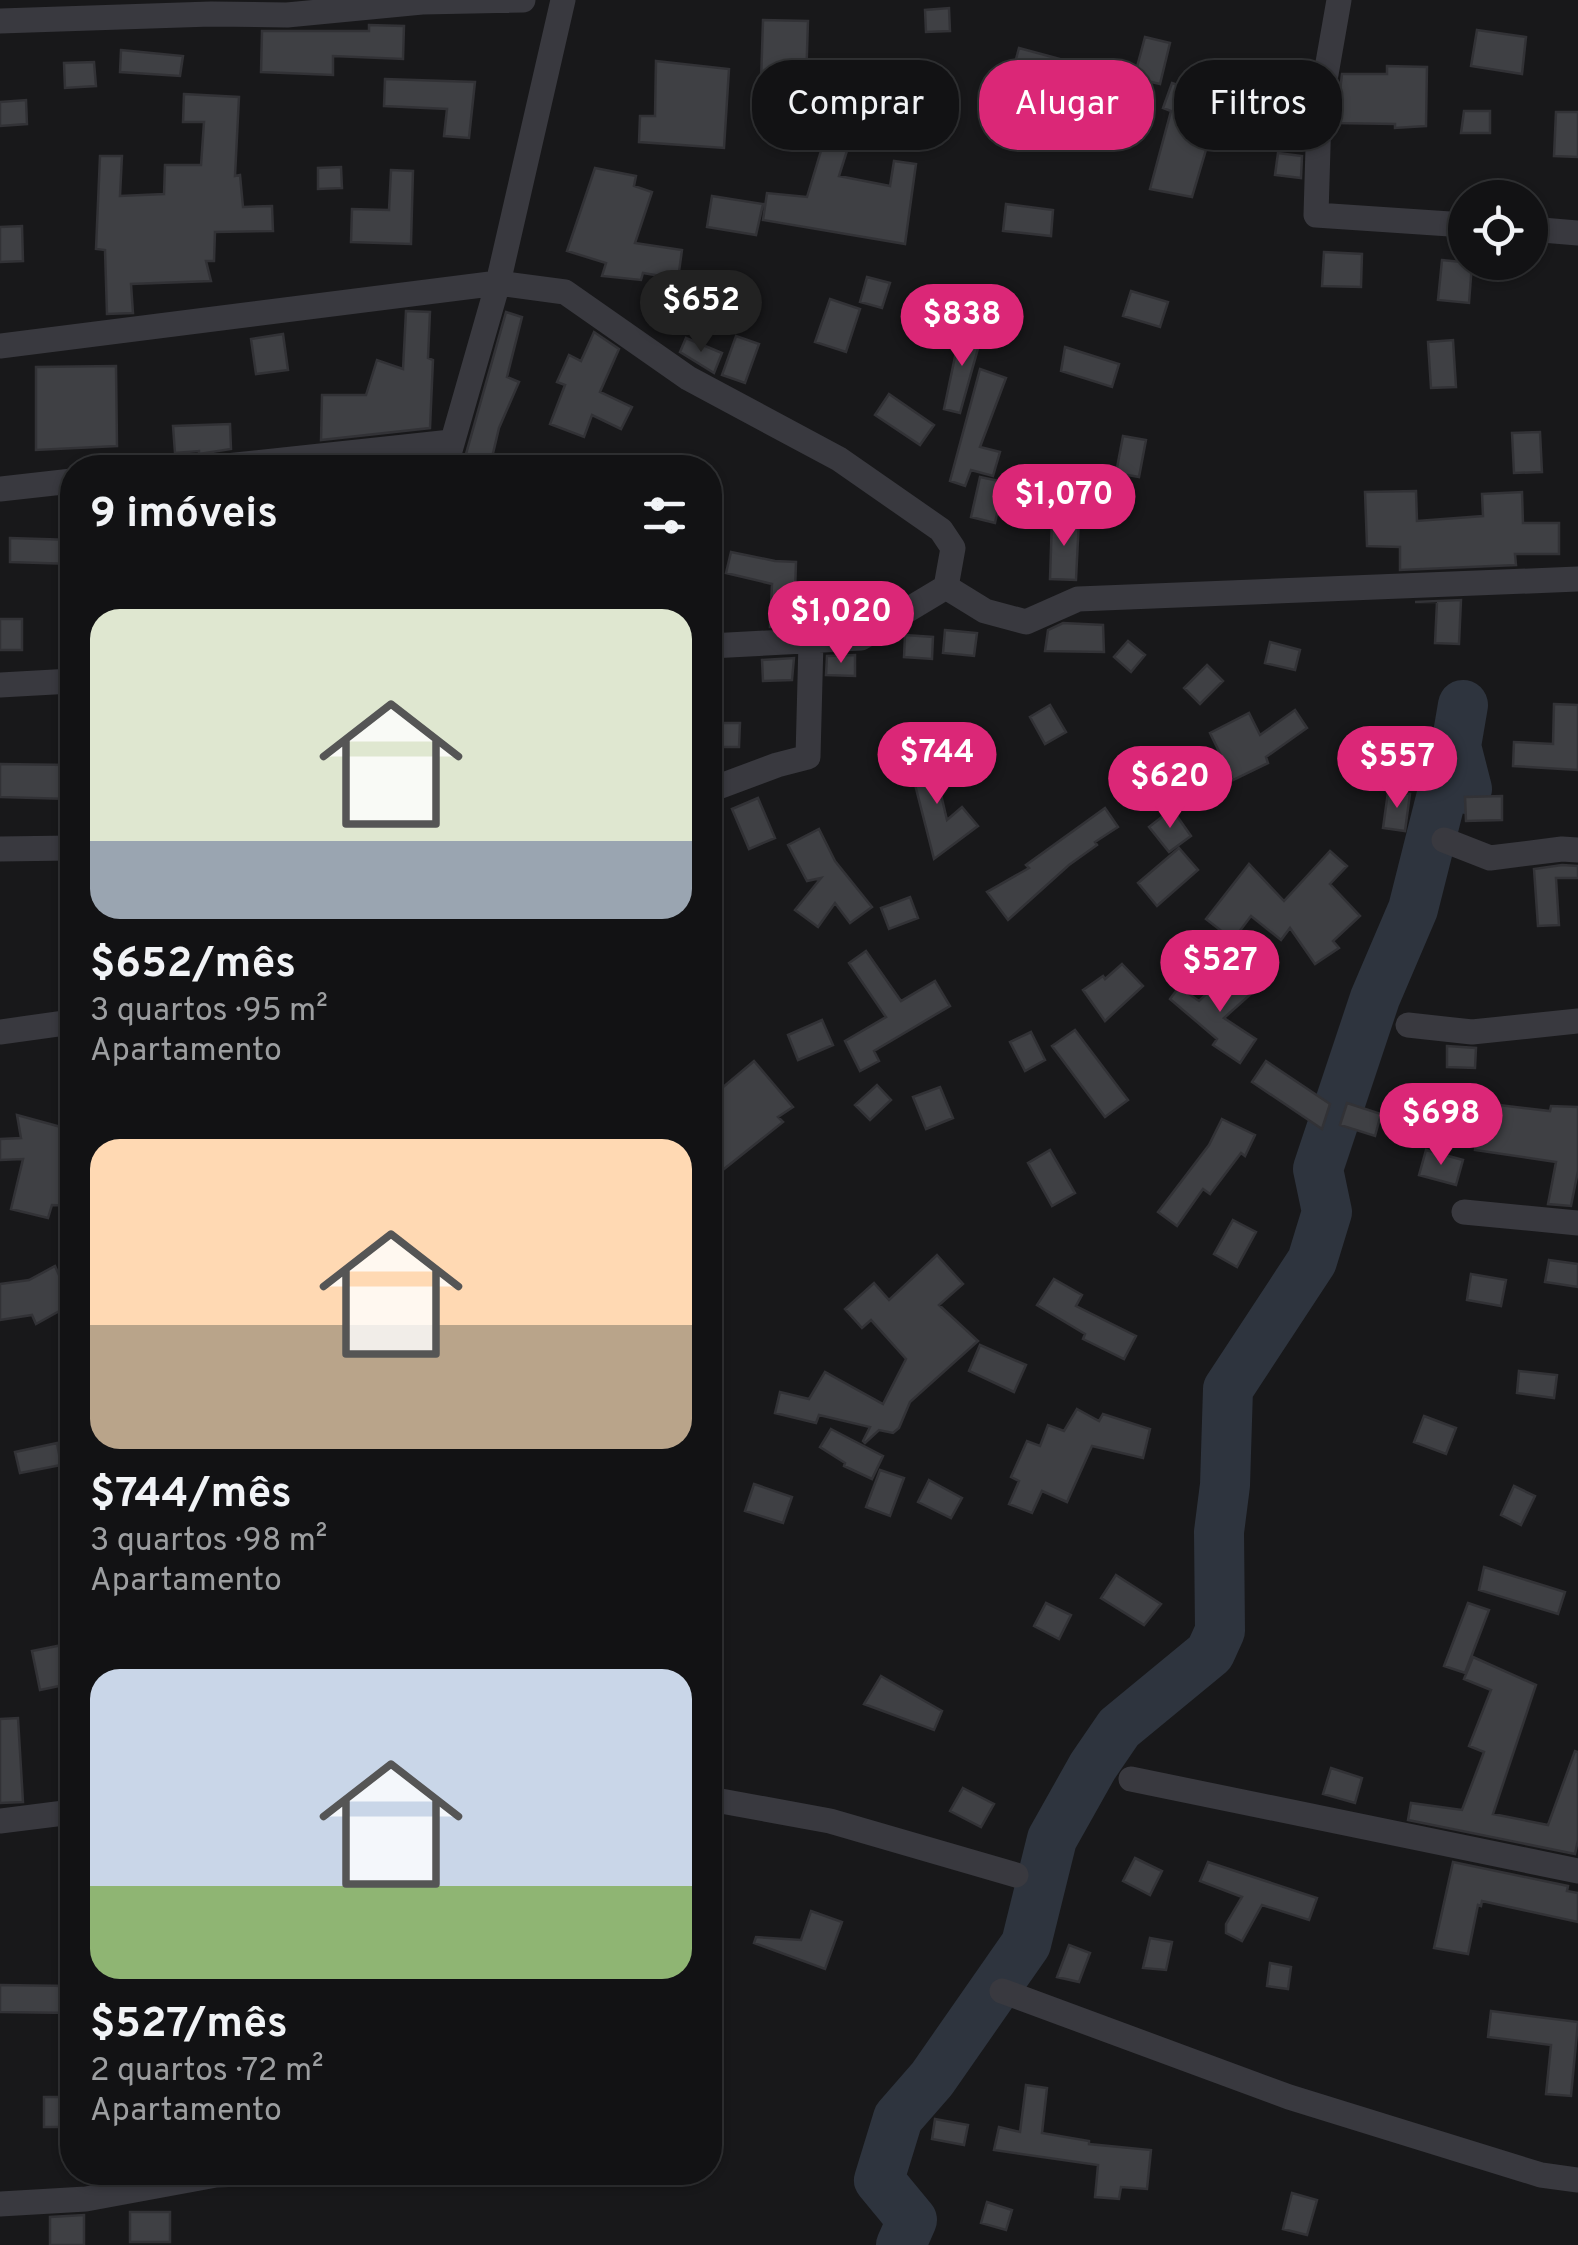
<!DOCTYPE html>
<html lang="pt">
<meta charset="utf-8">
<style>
:root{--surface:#121214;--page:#1b1b1d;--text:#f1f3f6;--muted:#9c9ea0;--line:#313234;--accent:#db2777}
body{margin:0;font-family:Overpass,sans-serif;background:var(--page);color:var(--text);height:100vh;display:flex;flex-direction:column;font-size:38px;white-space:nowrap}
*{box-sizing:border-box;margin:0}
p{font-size:32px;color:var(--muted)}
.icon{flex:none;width:55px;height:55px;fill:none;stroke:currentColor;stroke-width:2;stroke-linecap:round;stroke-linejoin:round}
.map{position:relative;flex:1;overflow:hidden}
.side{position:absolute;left:60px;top:455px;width:662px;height:1730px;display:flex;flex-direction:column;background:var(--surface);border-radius:40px;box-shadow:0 2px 8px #0004,0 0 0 2px var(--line)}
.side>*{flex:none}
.top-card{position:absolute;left:752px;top:60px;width:675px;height:90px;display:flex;gap:20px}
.controls{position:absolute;left:1448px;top:180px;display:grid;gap:20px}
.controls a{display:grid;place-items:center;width:100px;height:100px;border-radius:50%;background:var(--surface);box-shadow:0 2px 8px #0004,0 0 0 2px var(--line);font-size:50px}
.price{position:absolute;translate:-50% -85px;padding:0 22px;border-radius:35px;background:var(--accent);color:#fff;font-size:32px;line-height:65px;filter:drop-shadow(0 2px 5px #0008)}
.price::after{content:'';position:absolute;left:50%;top:60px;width:30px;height:22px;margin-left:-15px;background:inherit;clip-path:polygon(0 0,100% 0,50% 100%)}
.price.on{background:#222;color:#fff}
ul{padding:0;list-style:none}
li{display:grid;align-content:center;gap:20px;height:530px;padding:0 30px}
li span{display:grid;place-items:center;height:310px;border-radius:30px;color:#555}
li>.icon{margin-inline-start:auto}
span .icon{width:180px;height:180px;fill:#fffc;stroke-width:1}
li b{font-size:42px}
h2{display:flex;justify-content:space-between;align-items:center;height:120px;padding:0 30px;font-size:42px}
.tag{padding:0 35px;border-radius:40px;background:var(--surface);box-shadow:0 2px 8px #0004,0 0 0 2px var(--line);font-size:35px;line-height:90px}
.tag.on{background:var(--accent);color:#fff}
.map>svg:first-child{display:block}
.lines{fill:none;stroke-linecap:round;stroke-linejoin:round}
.river{stroke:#2e343e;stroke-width:50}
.building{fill:#3f4044;stroke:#323236;stroke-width:2.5}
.minor{stroke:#39393f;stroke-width:25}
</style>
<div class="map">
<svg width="1578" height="2245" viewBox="0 0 1578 2245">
<rect width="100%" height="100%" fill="#18181a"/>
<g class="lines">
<path class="river" d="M901,2245L912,2220L879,2180L898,2118L932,2079L1026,1944L1052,1839L1093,1766L1119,1728L1210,1653L1220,1631L1219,1532L1225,1485L1228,1389L1312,1261L1327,1212L1318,1169L1375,998L1413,909L1444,786L1467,789L1456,746L1463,705"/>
</g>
<path class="building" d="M949,8L950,31L926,32L925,10Z
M763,20L808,21L806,83L761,82Z
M369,25L404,26L403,59L333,56V75L261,72L262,31H369Z
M1477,30L1526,37L1522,74L1471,66Z
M1145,37L1170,43L1160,84L1134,78Z
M1019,48L1078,64L1072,86L1013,70Z
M121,50L183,56L180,76L120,72Z
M656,61L729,69L724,148L639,142L640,116H655Z
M94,62L96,86L65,88L64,63Z
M1387,66L1427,67L1426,126L1395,128V124L1336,123L1342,74H1387Z
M1311,68L1306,94L1266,95L1265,70Z
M385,79L475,82L469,138L444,136L447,109L384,106Z
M1172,83L1200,93L1187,137L1208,143L1192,197L1150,189L1171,111L1163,108Z
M184,94L239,97L235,176L240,175L243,207L272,206L273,231L215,232L214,261H206L211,281L131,284L133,313L107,314L105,250L96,249L100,156H122L120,196L164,194L165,165H201L204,122H183Z
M26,100L27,124L0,126V102Z
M1464,111H1490V133H1461Z
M1556,112H1578V157L1554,156Z
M827,131L851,138L839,176L890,186L894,161L916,164L905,244L763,220L767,193L807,197Z
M1278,153L1302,156L1301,178L1275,175Z
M341,167L342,188L318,189V168Z
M595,168L636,176L634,186L652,192L635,243L682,250L678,279L643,273L641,280L602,276L606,263L567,251Z
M391,170L413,171L411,244L351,242L352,209L389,210Z
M712,196L763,204L756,235L707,227Z
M1006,204L1053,210L1051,236L1003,231Z
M22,226L23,261L0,262V227Z
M1324,252L1362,254L1361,287L1322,286Z
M1442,260L1472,263L1469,303L1438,300Z
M867,277L890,283L882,308L860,302Z
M1131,291L1168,302L1160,327L1123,316Z
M830,299L860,309L846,352L815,342Z
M406,311L430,312L428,358L433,360L430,428L321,440L322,395H366L377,360L403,369Z
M506,312L522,317L507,377L519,382L499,428L491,462L466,456V454Z
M961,328L982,334L960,413L944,409Z
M594,332L619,349L600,392L632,407L621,429L592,415L584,437L550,424L565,385L557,382L569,355L581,361Z
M283,334L288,370L256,374L251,339Z
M736,336L759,344L745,383L722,375Z
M686,338L722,353L714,373L680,352Z
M1453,340L1456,387L1431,388L1428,342Z
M1065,347L1119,364L1112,387L1061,371Z
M116,366L117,446L36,450V367Z
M980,369L1006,378L980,447L1000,452L993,476L971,470L965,486L950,481Z
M889,394L934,425L920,445L875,415Z
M230,424L231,449L199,454V451L175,453L173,426Z
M1540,432L1542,472L1514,473L1512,433Z
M1123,436L1146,440L1139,477L1116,473Z
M980,477L1004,482L995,523L971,517Z
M1416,491L1417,521L1483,516L1482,494L1522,492L1523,523H1559V554H1515L1516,565L1400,570V547L1367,546L1365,492Z
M1052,518L1079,519L1076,580L1050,579Z
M10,538L72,540V564L10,562Z
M731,552L775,561L796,562L794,625L770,627L772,584L726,573Z
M1461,600L1459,644L1435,643L1437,602H1415Z
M0,619H22V650H0Z
M1063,623L1103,625L1104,652L1045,651L1048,630Z
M945,630L977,633L974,656L943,653Z
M905,635L933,637L932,659L904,657Z
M1128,641L1145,655L1131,672L1114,657Z
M1270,642L1300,650L1295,670L1265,663Z
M855,655V676L826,675L827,656Z
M794,658L792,680L763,681L762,660Z
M1207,665L1223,681L1200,704L1184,688Z
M1554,704L1578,705V770L1513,766L1514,742L1553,744Z
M1050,705L1066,732L1045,744L1030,717Z
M1295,710L1307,728L1266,757L1268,763L1233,780L1210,733L1249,713L1260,735Z
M710,723H740L739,747H710Z
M931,752L947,820L962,807L978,826L934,859L908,757Z
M1418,754L1448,756L1447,778L1417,776Z
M0,764L71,765L69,799L0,797Z
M1388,792L1410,794L1405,831L1383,828Z
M1502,796V820L1466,821L1465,797Z
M758,798L775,838L749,849L732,809Z
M1105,808L1118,827L1095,842L1097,845L1069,865L1008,920L987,892L1029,868L1026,865Z
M1172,809L1191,836L1169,852L1149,827Z
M819,829L835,861L872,907L850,923L835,903L818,927L795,910L821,878L807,881L788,845Z
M1179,848L1198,870L1157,906L1138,883Z
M1330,851L1347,866L1330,884L1360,916L1333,941L1339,948L1315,964L1290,928L1281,940L1251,916L1233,940L1206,919L1249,864L1284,901Z
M1562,865L1578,866V878H1556L1559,925L1538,926L1534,869Z
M910,897L918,918L889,929L881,908Z
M866,951L901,1001L935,981L950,1006L874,1051L879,1061L860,1071L845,1041L886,1017L849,963Z
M1122,964L1143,986L1105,1021L1083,990L1103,976L1105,979Z
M1231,971L1252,993L1224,1018L1256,1039L1240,1063L1213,1045L1217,1039L1170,999L1179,987L1199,1001Z
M822,1020L833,1045L798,1060L788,1035Z
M1075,1030L1128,1100L1105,1117L1052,1046Z
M1031,1032L1045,1060L1025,1071L1010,1042Z
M1447,1046L1476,1048L1475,1068L1447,1067Z
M754,1061L793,1107L778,1117L783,1122L724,1169L710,1144V1098Z
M1266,1061L1330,1104L1322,1129L1252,1082Z
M877,1085L891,1100L870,1120L855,1105Z
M940,1087L953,1118L926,1129L913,1097Z
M1347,1103L1381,1114L1375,1136L1340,1125Z
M1482,1103L1550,1111L1551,1106L1578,1107V1171L1571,1206L1548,1204L1556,1162L1475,1150Z
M17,1115L72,1130V1206L52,1205L48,1218L11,1209L23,1159L0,1160V1139L21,1138Z
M1222,1119L1255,1135L1245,1156L1241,1153L1210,1194L1203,1189L1177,1226L1158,1212L1209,1145Z
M1050,1150L1075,1193L1052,1206L1028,1163Z
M1426,1150L1463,1160L1456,1185L1419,1175Z
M1233,1220L1256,1232L1237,1267L1214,1254Z
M937,1255L963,1284L939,1305L978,1341L910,1402L899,1428L893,1433L879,1430L865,1443L863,1441L870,1427L819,1415L816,1423L775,1413L780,1392L809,1399L825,1372L883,1404L906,1359L871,1320L862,1328L845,1309L874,1283L889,1300Z
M1549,1260L1578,1264V1287L1545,1282Z
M55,1266L72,1304L36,1324L32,1315L0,1320V1284L29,1280Z
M1471,1274L1506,1280L1501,1306L1467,1300Z
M1054,1279L1082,1295L1076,1306L1136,1336L1124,1359L1083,1339L1085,1334L1037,1305Z
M980,1345L1026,1365L1014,1392L969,1371Z
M1519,1371L1557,1375L1554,1398L1517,1393Z
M1077,1409L1099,1421L1103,1414L1150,1429L1143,1458L1092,1446L1067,1502L1042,1491L1032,1513L1009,1504L1019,1481L1011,1477L1027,1441L1040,1446L1048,1425L1064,1431Z
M1424,1416L1456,1428L1446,1454L1414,1442Z
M831,1429L883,1456L872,1479L844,1466L845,1463L820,1447Z
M57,1443L61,1465L20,1473L15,1452Z
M880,1470L904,1478L890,1516L866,1507Z
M929,1480L962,1498L951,1518L918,1502Z
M754,1484L792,1497L783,1523L745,1511Z
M1514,1486L1535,1496L1521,1525L1501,1515Z
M1484,1567L1565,1592L1558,1614L1479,1590Z
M1116,1575L1161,1604L1144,1625L1101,1598Z
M1046,1603L1071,1615L1059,1639L1034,1626Z
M1468,1603L1489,1610L1465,1673L1444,1666Z
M62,1645L69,1684L40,1690L32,1651Z
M1473,1657L1536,1685L1493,1814L1548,1825L1575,1751L1578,1752V1840L1575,1854L1408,1820L1411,1803L1462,1810L1484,1752L1469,1746L1491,1690L1464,1679Z
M881,1676L942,1711L934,1730L864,1704Z
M18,1718L23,1802L0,1803V1719Z
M1331,1768L1362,1778L1355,1803L1323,1794Z
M963,1788L994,1804L981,1827L950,1811Z
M1135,1858L1162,1871L1150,1895L1123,1881Z
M1208,1862L1317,1898L1309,1920L1262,1905L1242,1941L1226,1933V1924L1242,1897L1200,1881Z
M1453,1862L1568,1886L1567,1891L1578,1893V1922L1482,1901L1481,1906L1478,1905L1468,1954L1434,1948Z
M811,1911L842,1922L825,1969L754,1943L756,1937L801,1940Z
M1150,1938L1172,1942L1166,1970L1143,1968Z
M1069,1945L1090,1953L1079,1982L1057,1977Z
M1270,1963L1291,1967L1288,1989L1267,1986Z
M0,1985L72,1986V2013L0,2012Z
M1491,2011L1578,2022L1571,2096L1546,2094L1551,2045L1488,2037Z
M1026,2085L1047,2088L1042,2133L1089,2141V2144L1151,2150L1147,2189L1121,2187L1119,2199L1095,2197L1098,2165L994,2150L999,2127L1020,2132Z
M44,2097H67V2127H44Z
M935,2119L968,2125L964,2145L932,2139Z
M1292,2193L1317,2200L1307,2235L1283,2229Z
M987,2202L1012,2210L1006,2230L981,2223Z
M130,2212H170V2242H130Z
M84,2215V2245H50V2217Z"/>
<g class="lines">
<path class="minor" d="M1339,0L1319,114L1316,215L1465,225
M0,21L211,14L287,15L422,2L523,0
M1530,229L1578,233
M0,346L498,283L565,292L688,378L839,459L941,530L953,548L946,587L985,611L1026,622L1078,599L1578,579
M207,468L451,442
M445,468L498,283L563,0
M0,489L72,481
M710,646L861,638L946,587
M0,685L72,681
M710,790L777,765L808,757L811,641
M1444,840L1490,858L1562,849L1578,850
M0,849L72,848
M1408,1025L1472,1032L1578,1021
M0,1032L72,1022
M1464,1212L1578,1223
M1131,1779L1578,1871
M710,1799L830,1821L1016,1875
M0,1821L72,1812
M1002,1991L1289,2097L1541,2175L1578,2180
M0,2204L86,2199L216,2175L295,2172"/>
</g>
</svg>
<div class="controls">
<a><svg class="icon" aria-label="locate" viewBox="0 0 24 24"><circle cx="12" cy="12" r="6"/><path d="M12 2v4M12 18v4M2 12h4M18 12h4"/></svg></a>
</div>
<b class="price on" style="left:701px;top:355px">$652</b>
<b class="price" style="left:962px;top:369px">$838</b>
<b class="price" style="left:1064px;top:549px">$1,070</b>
<b class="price" style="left:841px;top:666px">$1,020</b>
<b class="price" style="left:937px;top:807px">$744</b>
<b class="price" style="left:1397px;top:811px">$557</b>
<b class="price" style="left:1170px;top:831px">$620</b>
<b class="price" style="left:1220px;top:1015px">$527</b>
<b class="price" style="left:1441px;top:1168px">$698</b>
<div class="top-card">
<a class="tag">Comprar</a>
<a class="tag on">Alugar</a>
<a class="tag">Filtros</a>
</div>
<section class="side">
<h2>9 imóveis<svg class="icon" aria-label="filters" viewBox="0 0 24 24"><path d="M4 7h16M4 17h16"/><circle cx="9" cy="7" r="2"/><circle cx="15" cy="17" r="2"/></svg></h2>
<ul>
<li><span style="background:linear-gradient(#dfe7d0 75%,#9aa5b1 0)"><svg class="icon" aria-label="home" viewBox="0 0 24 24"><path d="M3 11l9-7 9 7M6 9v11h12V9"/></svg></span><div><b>$652/mês</b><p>3 quartos · 95 m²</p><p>Apartamento</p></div></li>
<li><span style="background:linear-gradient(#ffd9b3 60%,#b9a48a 0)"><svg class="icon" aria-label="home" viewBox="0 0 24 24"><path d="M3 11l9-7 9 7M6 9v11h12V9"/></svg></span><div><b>$744/mês</b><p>3 quartos · 98 m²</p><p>Apartamento</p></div></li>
<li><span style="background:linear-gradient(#c9d6e8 70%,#8fb573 0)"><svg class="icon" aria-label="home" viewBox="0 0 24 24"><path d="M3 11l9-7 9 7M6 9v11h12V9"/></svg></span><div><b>$527/mês</b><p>2 quartos · 72 m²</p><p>Apartamento</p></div></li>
</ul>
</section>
</div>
